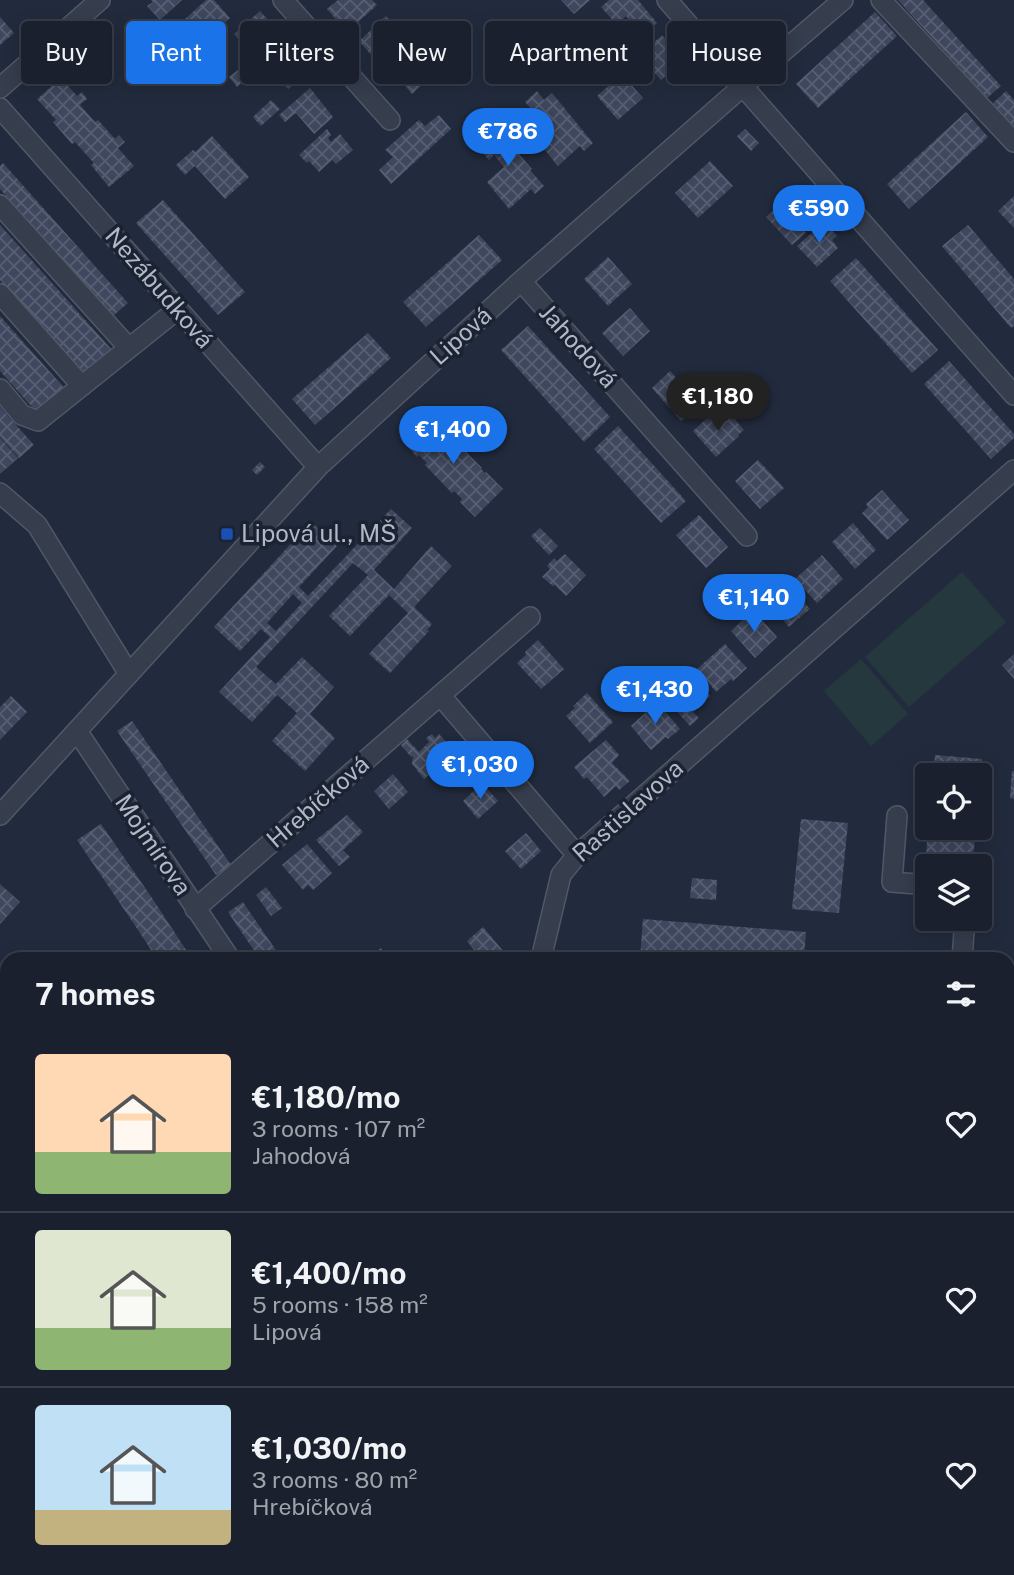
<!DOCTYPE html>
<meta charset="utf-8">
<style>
:root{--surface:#1a202e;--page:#272d3a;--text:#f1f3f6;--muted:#9fa3aa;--line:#383e4a;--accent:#1a73e8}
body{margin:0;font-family:"Public Sans",sans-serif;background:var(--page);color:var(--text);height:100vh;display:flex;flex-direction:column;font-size:26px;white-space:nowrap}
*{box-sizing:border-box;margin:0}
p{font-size:23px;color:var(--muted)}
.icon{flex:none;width:38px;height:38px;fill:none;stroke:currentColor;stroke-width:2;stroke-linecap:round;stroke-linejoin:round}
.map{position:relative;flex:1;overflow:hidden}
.side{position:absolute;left:0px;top:952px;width:1015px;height:623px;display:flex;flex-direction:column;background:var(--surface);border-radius:21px 21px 0 0;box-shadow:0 4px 18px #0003,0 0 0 2px var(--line)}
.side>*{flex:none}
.top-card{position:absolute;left:21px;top:21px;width:973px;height:63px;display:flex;gap:14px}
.controls{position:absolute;left:915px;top:763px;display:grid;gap:14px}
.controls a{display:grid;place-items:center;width:77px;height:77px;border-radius:7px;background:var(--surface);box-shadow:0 4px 18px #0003,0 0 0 2px var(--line);font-size:35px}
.price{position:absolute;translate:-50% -60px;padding:0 16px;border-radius:24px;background:var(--accent);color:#fff;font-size:23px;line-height:46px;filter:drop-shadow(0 2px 4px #0008)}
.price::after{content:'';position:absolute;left:50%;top:42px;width:21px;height:16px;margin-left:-10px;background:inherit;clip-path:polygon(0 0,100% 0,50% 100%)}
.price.selected{background:#222;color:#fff}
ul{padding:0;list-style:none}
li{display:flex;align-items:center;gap:21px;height:175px;padding:0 35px}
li+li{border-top:2px solid var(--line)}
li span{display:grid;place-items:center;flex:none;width:196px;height:140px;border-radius:7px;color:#555}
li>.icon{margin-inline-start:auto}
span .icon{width:84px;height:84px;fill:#fffc;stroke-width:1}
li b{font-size:30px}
h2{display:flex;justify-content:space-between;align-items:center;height:84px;padding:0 35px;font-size:30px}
.chip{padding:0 24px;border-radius:7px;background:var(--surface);box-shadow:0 4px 18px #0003,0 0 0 2px var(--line);font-size:24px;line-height:63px}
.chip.selected{background:var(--accent);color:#fff}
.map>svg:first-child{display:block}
.grass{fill:#24383e}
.building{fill:url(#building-cross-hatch);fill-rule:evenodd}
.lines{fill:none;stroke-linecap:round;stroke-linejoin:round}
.minor-casing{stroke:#515868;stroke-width:22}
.minor{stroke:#363d4d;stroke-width:19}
.transit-dot{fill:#1a4fb4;stroke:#1b2232;stroke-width:2.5}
.labels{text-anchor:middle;stroke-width:7;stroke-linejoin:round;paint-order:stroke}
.street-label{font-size:24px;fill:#b1b8c8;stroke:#1b2232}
.poi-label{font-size:24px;fill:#b1b8c8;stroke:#1b2232;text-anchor:start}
</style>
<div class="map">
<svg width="1014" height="1575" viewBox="0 0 1014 1575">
<defs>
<pattern id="building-cross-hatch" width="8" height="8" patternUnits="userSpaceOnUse" patternTransform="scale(1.75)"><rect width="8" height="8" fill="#3e475d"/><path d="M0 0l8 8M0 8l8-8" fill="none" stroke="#585f73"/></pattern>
</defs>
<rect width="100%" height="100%" fill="#222b3d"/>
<path class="grass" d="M962,572L1006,622L909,707L865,657Z
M861,659L908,714L871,746L824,691Z"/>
<path class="building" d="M151,0H182L160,20L147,6L153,2Z
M206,0H214L230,18L207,39L198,29L195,31L185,19Z
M338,0H372L377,5L347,32L327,9Z
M561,0H590L574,14Z
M609,0H638L657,23L642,35L636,27L630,32L624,25L630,21L626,16L617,25L601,7Z
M898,0H923L1001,86L987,98Z
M260,11L281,34L261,52L257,47L251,53L234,34Z
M875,12L897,36L818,108L796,84Z
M386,16L406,39L384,58L378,51L372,56L359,41Z
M0,17L14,33L0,45Z
M611,29L615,34L613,36L625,50L617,58L600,39Z
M662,35L683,60L661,80L654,72L649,77L634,60Z
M291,45L311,68L288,89L267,66Z
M415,50L425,62L428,59L438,70L412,94L392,71Z
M243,66L250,75L237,87L229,77Z
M622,74L627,79L628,78L630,80L628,81L643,98L618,120L597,96Z
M61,78L77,96L82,92L87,99L80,105L95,122L98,120L115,139L119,135L125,142L118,148L134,166L109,187L91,165L94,163L75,142L72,144L53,122L56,120L37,99Z
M310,88L333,117L314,134L296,113L285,122L279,115Z
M537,91L544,100L552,93L593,143L584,151L580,146L558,166L535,138L553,123L546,115L541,120L525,102Z
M1006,91L1014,100V128L992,104Z
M271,100L280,109L261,126L253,117Z
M966,112L988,137L909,209L887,184Z
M439,115L451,129L391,184L379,170L393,157L385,150L419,120L425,126Z
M493,124L532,169L530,170L544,186L535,194L531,189L509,209L487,182L504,167L494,155L489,160L473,141Z
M327,129L331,135L328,138L331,142L340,134L353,150L336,164L332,160L319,172L309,161L307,163L299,155Z
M745,129L759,143L751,151L737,136Z
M212,136L249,177L225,199L195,166L185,175L176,165L193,150L195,152Z
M710,161L733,186L698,218L675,193Z
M3,163L128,303L113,316L0,189V166Z
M790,196L799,205L803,203L810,206L812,211L808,221L801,227L806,233L792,245L766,217Z
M1014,196V228L998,211Z
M163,200L245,292L218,315L136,223Z
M824,222L837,236L832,240L838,248L817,267L797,246Z
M0,225L112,350L84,375L0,280Z
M968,225L1014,279V326L1011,328L942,246Z
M479,235L502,260L426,327L403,302Z
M608,257L632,284L608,306L584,279Z
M856,258L938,350L912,373L830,281Z
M630,308L650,331L623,356L602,333Z
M0,316L67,391L39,415L0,371Z
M528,326L610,417L584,442L501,350Z
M368,333L391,358L315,425L292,399Z
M949,361L1014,434V438L991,459L924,384Z
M670,371L700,404L681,421L652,388Z
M0,407L34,445L19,458L0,437Z
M716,410L726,421L732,416L744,430L738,435L739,436L716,457L693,431Z
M429,415L446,432L445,433L449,437L450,436L482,468L481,469L485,473L486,472L503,489L475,517L460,502L462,499L454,491L452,493L425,465L427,463L419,455L417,457L402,441Z
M618,426L686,501L661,523L594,449Z
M0,438L18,458L0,474Z
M758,460L784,488L760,509L735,481Z
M260,462L265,467L257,475L252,470Z
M882,490L909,520L887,540L862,513L868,507L866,504Z
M391,509L412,528L374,570L394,589L431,546L452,566L414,607L432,624L427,630L429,631L390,673L369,654L408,613L389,595L350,636L329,616L368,575L353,563L256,667L276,684L302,657L334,687L310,714L335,738L305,771L272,741L297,713L277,695L252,722L219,692L270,637L261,629L240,651L214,627L311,522L337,546L299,587L308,596ZM293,594L302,603L276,631L267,623Z
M699,515L728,547L706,568L676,535Z
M853,523L876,550L855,569L832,542Z
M540,528L558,546L549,555L531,536Z
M565,554L586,575L566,596L555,585L553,586L542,577L550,569L547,566L554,558L557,561Z
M822,555L843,579L817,603L795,579Z
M787,583L810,609L789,627L766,601Z
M753,610L777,637L755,658L731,631Z
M538,640L564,669L541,689L517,663L526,655L525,652Z
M725,644L747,668L733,681L731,679L716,692L697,669Z
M1014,654V679L1002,665Z
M684,667L710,696L693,712L699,718L690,726L663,696L681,679L676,674Z
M587,693L613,722L590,743L566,716L575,708L573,706Z
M11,696L27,712L0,740V707Z
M657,702L680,729L668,739L666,737L651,750L631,726Z
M132,721L231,865L216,875L117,731Z
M432,734L435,738L439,734L455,752L424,779L412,764L413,756L411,757L401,745L407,739L419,752L429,742L426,738Z
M606,740L619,755L612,763L630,781L619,790L616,786L604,797L587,777L584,779L574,767Z
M935,755L982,759L980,775H933Z
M1012,771H1014V799L1010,798Z
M393,774L408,792L389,809L374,791Z
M482,783L498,801L478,819L463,801Z
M347,815L363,832L343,850L350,857L339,866L316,840Z
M801,819L848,823L839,913L792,909Z
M101,824L152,898L192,959H157L138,930L77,840Z
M928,828H976L972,866L925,867Z
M526,833L541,851L521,869L505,851Z
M307,844L332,873L313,890L308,885L303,890L282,865Z
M692,878L717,880L716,900L690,898Z
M0,884L20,902L0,924Z
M266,887L282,908L271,916L256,895Z
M243,902L249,911L282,959H260L240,930L228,912Z
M643,919L806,932L804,959H640Z
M483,927L510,959H476L471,952L474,950L467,941Z
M381,948L388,959H366Z
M1008,1010H1014L1013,1216H1008Z
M3,1084L7,1089V1118L0,1125V1087Z
M0,1262L7,1268V1309L0,1302Z
M1014,1427V1545L1008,1536V1431Z
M7,1439V1493L0,1500V1447Z
M102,1568H111L118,1575H94Z
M207,1568H242L249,1575H206L203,1572Z"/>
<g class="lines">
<g class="minor-casing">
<path id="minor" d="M283,0L390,120
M667,0L1014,395
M881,0L1014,142
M0,88L100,0
M0,108L318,467
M0,205L129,348
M521,281L747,536
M0,294L82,386
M0,389L22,415L38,421L178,309
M0,493L37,525L129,674
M440,695L577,855
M77,731L230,959
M0,815L318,467L521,281L743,86L843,0
M897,816L892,882L928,885
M195,909L530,617
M541,959L561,875L577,855L1014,470
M962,959L965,919
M1008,1414L1014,1410
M0,1548L7,1555
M1008,1564L1014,1573
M21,1568L28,1575
M639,1568L644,1575
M169,1575L176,1568
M606,1575L613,1568"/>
</g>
<use href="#minor" class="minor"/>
</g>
<rect class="transit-dot" x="220" y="527" width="14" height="14" rx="3.5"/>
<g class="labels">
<g class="street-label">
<text transform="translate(159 288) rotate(49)" y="8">Nezábudková</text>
<text transform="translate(461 336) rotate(-42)" y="8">Lipová</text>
<text transform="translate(578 346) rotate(48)" y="8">Jahodová</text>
<text transform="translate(318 802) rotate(-41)" y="8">Hrebíčková</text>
<text transform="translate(628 811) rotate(-42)" y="8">Rastislavova</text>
<text transform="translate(153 845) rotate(56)" y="8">Mojmírova</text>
</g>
<g class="poi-label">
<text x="241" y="542">Lipová ul., MŠ</text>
</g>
</g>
</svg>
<div class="controls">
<a><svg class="icon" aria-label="locate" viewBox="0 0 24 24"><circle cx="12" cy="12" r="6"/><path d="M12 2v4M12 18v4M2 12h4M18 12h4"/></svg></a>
<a><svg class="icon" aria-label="layers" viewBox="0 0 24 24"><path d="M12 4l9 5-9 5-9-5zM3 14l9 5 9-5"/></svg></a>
</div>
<b class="price" style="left:508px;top:168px">€786</b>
<b class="price" style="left:819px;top:245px">€590</b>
<b class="price selected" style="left:718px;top:433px">€1,180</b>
<b class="price" style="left:453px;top:466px">€1,400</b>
<b class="price" style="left:754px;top:634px">€1,140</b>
<b class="price" style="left:655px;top:726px">€1,430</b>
<b class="price" style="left:480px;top:801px">€1,030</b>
<div class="top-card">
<a class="chip">Buy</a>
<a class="chip selected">Rent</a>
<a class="chip">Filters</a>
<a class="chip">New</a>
<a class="chip">Apartment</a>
<a class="chip">House</a>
</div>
<section class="side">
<h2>7 homes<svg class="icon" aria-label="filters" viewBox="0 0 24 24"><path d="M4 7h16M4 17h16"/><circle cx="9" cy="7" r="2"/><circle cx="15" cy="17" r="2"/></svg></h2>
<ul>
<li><span style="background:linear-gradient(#ffd9b3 70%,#8fb573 0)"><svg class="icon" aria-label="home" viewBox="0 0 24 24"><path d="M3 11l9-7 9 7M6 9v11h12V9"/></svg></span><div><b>€1,180/mo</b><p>3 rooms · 107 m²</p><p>Jahodová</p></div><svg class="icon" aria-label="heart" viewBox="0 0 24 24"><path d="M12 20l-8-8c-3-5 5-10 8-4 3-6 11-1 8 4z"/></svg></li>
<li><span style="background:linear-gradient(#dfe7d0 70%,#8fb573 0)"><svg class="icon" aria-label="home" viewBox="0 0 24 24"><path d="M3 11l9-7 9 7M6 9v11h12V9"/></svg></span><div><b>€1,400/mo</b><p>5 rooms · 158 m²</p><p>Lipová</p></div><svg class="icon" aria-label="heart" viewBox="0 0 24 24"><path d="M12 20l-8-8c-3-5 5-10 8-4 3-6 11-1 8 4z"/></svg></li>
<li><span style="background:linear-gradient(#bfe0f5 75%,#c2b280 0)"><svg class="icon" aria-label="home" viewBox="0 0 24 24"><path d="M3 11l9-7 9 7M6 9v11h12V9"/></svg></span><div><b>€1,030/mo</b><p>3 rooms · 80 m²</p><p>Hrebíčková</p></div><svg class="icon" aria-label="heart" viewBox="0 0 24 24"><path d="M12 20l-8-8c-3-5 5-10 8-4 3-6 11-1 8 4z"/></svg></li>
</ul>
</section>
</div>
